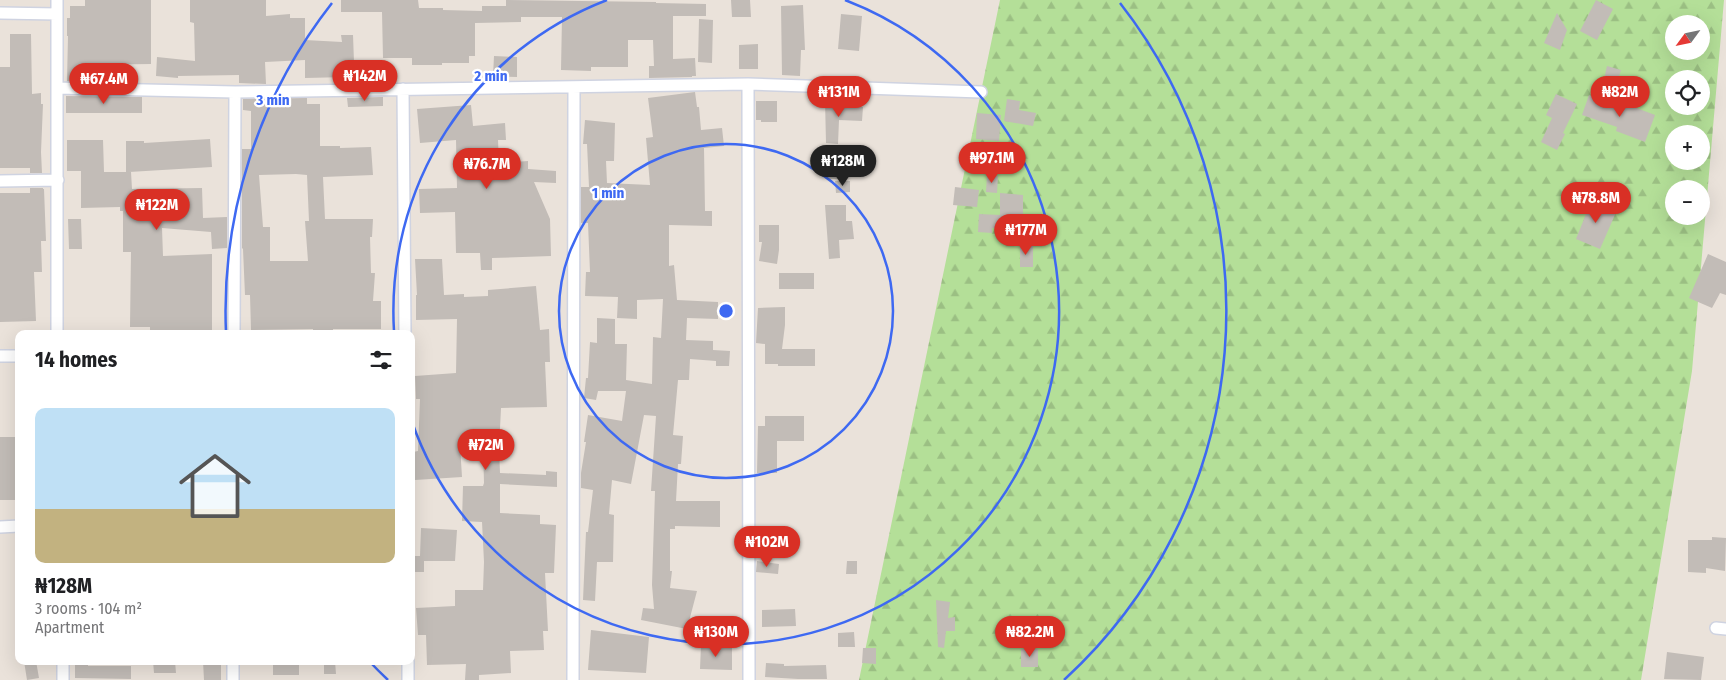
<!DOCTYPE html>
<meta charset="utf-8">
<style>
:root{--surface:#fff;--page:#f6f6f6;--text:#202124;--muted:#757577;--line:#e0e0e0;--accent:#d93025}
body{margin:0;font-family:"Fira Sans Condensed",sans-serif;background:var(--page);color:var(--text);height:100vh;display:flex;flex-direction:column;font-size:19px;white-space:nowrap}
*{box-sizing:border-box;margin:0}
p{font-size:16px;color:var(--muted)}
.icon{flex:none;width:28px;height:28px;fill:none;stroke:currentColor;stroke-width:2;stroke-linecap:round;stroke-linejoin:round}
.map{position:relative;flex:1;overflow:hidden}
.panel{position:absolute;left:15px;top:330px;width:400px;height:335px;display:flex;flex-direction:column;background:var(--surface);border-radius:10px;box-shadow:0 5px 20px #0002}
.panel>*{flex:none}
.needle{width:32px;rotate:237deg}
.buttons{position:absolute;left:1665px;top:15px;display:grid;gap:10px}
.buttons a{display:grid;place-items:center;width:45px;height:45px;border-radius:50%;background:var(--surface);box-shadow:0 5px 20px #0002;font-size:25px}
.price{position:absolute;translate:-50% -42px;padding:0 11px;border-radius:18px;background:var(--accent);color:#fff;font-size:16px;line-height:32px;filter:drop-shadow(0 1px 2px #0008)}
.price::after{content:'';position:absolute;left:50%;top:30px;width:15px;height:11px;margin-left:-8px;background:inherit;clip-path:polygon(0 0,100% 0,50% 100%)}
.price.selected{background:#222;color:#fff}
ul{padding:0;list-style:none}
li{display:grid;align-content:center;gap:10px;height:265px;padding:0 20px}
li+li{border-top:1px solid var(--line)}
li span{display:grid;place-items:center;height:155px;border-radius:10px;color:#555}
li>.icon{margin-inline-start:auto}
span .icon{width:90px;height:90px;fill:#fffc;stroke-width:1}
li b{font-size:21px}
h2{display:flex;justify-content:space-between;align-items:center;height:60px;padding:0 20px;font-size:21px}
.map>svg:first-child{display:block}
.forest{fill:url(#forest-firs);fill-rule:evenodd}
.building{fill:#c2bcb7;fill-rule:evenodd}
.lines{fill:none;stroke-linecap:round;stroke-linejoin:round}
.minor-casing{stroke:#cfd3e1;stroke-width:14}
.minor{stroke:#fff;stroke-width:11}
.ring{fill:none;stroke:#3e69f2;stroke-width:2.5}
.centre{fill:#3e69f2;stroke:#fff;stroke-width:2.5}
.ring-label{font-size:15px;text-anchor:middle;font-weight:bold;fill:#3e69f2;stroke:#fff;stroke-width:4.5;stroke-linejoin:round;paint-order:stroke}
</style>
<div class="map">
<svg width="1726" height="680" viewBox="0 0 1726 680">
<defs>
<pattern id="forest-firs" width="22" height="20" patternUnits="userSpaceOnUse" patternTransform="scale(1.25)"><rect width="22" height="20" fill="#b4df98"/><path d="M5 1l3.5 6h-7zM16 11l3.5 6h-7z" fill="#9bbf83"/></pattern>
</defs>
<rect width="100%" height="100%" fill="#eae2da"/>
<path class="forest" d="M1000,0H1724L1692,371L1641,680H859ZM1674,24H1701V51H1674ZM1674,79H1701V106H1674ZM1674,134H1701V161H1674ZM1674,189H1701V216H1674Z"/>
<path class="building" d="M85,0H151V64L83,65V81H67L68,36H67V18H70V6H85Z
M190,0H266V16L290,14V18H305V40L342,42L341,35H353L354,62H371V82L347,83V77L305,78V60L265,62L266,84L239,83V75L178,76V78L156,76L157,57L195,61L194,23L190,22Z
M341,0H418L419,8H443V10L482,11V6H506V0L656,2V3L706,4V16H673V59L695,58L696,76H692V77L649,78V66H654L653,40H628V67H591V71L561,70L562,17H521V22L475,23V56H469V63H442V65H412V58H383L382,12H341Z
M731,0H750L751,17H732Z
M1596,0L1613,9L1597,40L1580,31Z
M803,5L805,50H801L800,76L782,75L781,6Z
M1557,13L1567,30L1560,50L1544,43Z
M841,14L862,16L859,51L838,49Z
M699,19L713,20L712,63L698,62Z
M10,34H31L32,94L41,93V104H43L41,152L42,173H30V168H0V67H10Z
M758,44V69H739V45Z
M494,56L517,57V77L493,76Z
M1607,66L1621,70L1617,83L1604,79Z
M695,92L697,107H699L701,130L722,128L724,146L704,148L705,211H712V226L669,225V266L674,265L677,300L718,302V319L687,318L686,340L713,341V350L730,351L729,366H716V361L690,359L689,380H678L673,435L683,436L681,464H678L676,501H720V527L675,526V529H670V571H672L670,588L697,591L687,629L641,620L643,608L654,609L652,585L655,491H651L656,416L644,415L631,484L612,480L609,514L614,515L613,562H597L595,601L583,600L586,532H588L593,490L581,488V473L586,442H584L588,415L622,421L626,391H598L596,400L584,398L586,378H588L590,342L597,343V318L615,319V344H627L626,380L652,384L653,337L661,338L663,299L637,300V319L617,318L618,297L585,296L586,272H590L588,223H581V187H589L587,144H583L585,120L615,123L614,161H606L607,183L650,185L646,138L653,137L648,98Z
M1556,94L1577,104L1563,133L1565,134L1557,150L1541,142L1552,118L1546,115Z
M1589,95L1624,108L1626,104L1655,115L1645,142L1616,131L1617,127L1582,115Z
M66,96L142,97V113H66Z
M383,97V106L348,107L347,98Z
M307,98V104H320V146H340V148L371,147L373,175L323,177L325,219H373L372,237H370L371,273H375L373,301H381V329H333V334H313V329L251,330L250,295H245L243,249L242,248V149H251V111L243,110V99ZM296,174L307,175L309,221H305L308,261H270V227H263L259,175Z
M1007,99L1020,101L1019,110L1036,113L1033,126L1004,121Z
M825,100L836,101V103H849V106L863,107L862,121L839,120L838,144L826,143Z
M756,101H777V122H761V120H756Z
M471,105L473,126L505,123L506,140H498L499,163L528,161V169L556,171V183L534,182L550,219L551,256L492,258V270H481L480,253H456L455,212L420,213L419,189L457,188L456,140L420,143L417,109Z
M977,113L1001,115L999,141L976,139Z
M210,139L212,167L129,172H131L132,189L202,188L203,218L227,217V248L212,249L211,232L162,228L163,256L212,254V334H150V327H130L131,252H123V211H120V207L81,208V171H67V140H103L104,172H126V141H144V143Z
M826,164H840V179H827Z
M987,175L998,176L997,193L986,192Z
M835,181H850V192L836,193Z
M955,187L979,190L977,207L953,205Z
M30,188H43V189H44L46,241H41L42,272H34L36,321L0,322V193H30Z
M1000,193L1023,195V229L992,228V233L978,232L979,214L1000,215Z
M1592,199L1617,210L1600,249L1576,239Z
M825,205H846V221H852L854,239L839,240L840,258L829,259Z
M68,219H81L82,249H69Z
M759,225H779V250L777,264L759,261L762,242H759Z
M1020,245H1033V267H1020Z
M1708,254L1726,262V295L1720,293L1719,295L1712,308L1689,298Z
M415,259H442L444,295L464,294V297L488,296V290L536,286L540,330L549,329L550,362H545L547,407L501,408L499,449L500,473L546,475V471L557,472V487L500,484V513L540,515V524L556,525L554,573H545L548,631H543L544,650L510,651L511,673L479,675V680H465L466,664L427,665L426,635H418L416,608L455,606V590H483L484,562L482,522L462,521L463,486H483L484,483L483,447L460,445L462,477L415,480L413,452L418,451L420,399H416L415,376L456,373L457,319L416,320V295H417Z
M779,273H814V289H779Z
M785,307V325L782,349H815V366H778V364H765V344L756,343L758,308Z
M765,416H804V441H777V473H757L758,426H765Z
M0,437H19V500H0Z
M421,528L457,530L455,561H424V572H412V556H420Z
M1712,537L1726,538L1725,571L1706,568V573L1688,572V540H1712Z
M757,561L779,564L778,574L756,572Z
M847,561H857V574H846Z
M936,600L950,602L948,618L955,617V631H946L944,648L938,647Z
M795,609L796,626L762,627V610Z
M591,630L649,637L646,673L588,670Z
M854,632L855,647H838V633Z
M701,645L732,646V670L700,669Z
M863,648H876V664L862,663Z
M1021,649H1038V667H1021Z
M1667,652L1704,657L1701,680L1664,679Z
M24,661H36L39,678L27,680Z
M77,661H88V666H131V679L75,678V663H77Z
M153,661H175L176,673H154Z
M203,661H221V680H204Z
M273,661H299V675H273Z
M324,661H335L336,674H324Z
M766,663L784,664V666L826,665L827,679H798L765,677Z"/>
<g class="lines">
<g class="minor-casing">
<path id="minor" d="M57,0V334
M0,13L57,14
M748,84L749,680
M57,88L235,92L748,84L981,92
M403,89L405,334
M0,181L58,180
M234,334L235,92
M0,356H19
M0,527L19,526
M1716,628L1726,629
M63,661V680
M408,661V680
M233,680V661
M573,680L574,87"/>
</g>
<use href="#minor" class="minor"/>
</g>
<g class="ring">
<circle cx="726" cy="311" r="167"/>
<path d="M394 331A333 333 0 0 1 607 0M845 0A333 333 0 1 1 412 422"/>
<path d="M388 680A500 500 0 0 1 369 661M226 333A500 500 0 0 1 332 3M1120 3A500 500 0 0 1 1064 680"/>
</g>
<circle cx="726" cy="311" r="8" class="centre"/>
<g class="ring-label">
<text x="491" y="81">2 min</text>
<text x="273" y="105">3 min</text>
<text x="608" y="198">1 min</text>
</g>
</svg>
<div class="buttons">
<a><svg class="needle" viewBox="-14 -14 28 28"><path d="M0-13l5 13h-10z" fill="#e53935"/><path d="M0 13l5-13h-10z" fill="#757577"/></svg></a>
<a><svg class="icon" aria-label="locate" viewBox="0 0 24 24"><circle cx="12" cy="12" r="6"/><path d="M12 2v4M12 18v4M2 12h4M18 12h4"/></svg></a>
<a>+</a>
<a>−</a>
</div>
<b class="price" style="left:365px;top:102px">₦142M</b>
<b class="price" style="left:104px;top:105px">₦67.4M</b>
<b class="price" style="left:839px;top:118px">₦131M</b>
<b class="price" style="left:1620px;top:118px">₦82M</b>
<b class="price" style="left:992px;top:184px">₦97.1M</b>
<b class="price selected" style="left:843px;top:187px">₦128M</b>
<b class="price" style="left:487px;top:190px">₦76.7M</b>
<b class="price" style="left:1596px;top:224px">₦78.8M</b>
<b class="price" style="left:157px;top:231px">₦122M</b>
<b class="price" style="left:1026px;top:256px">₦177M</b>
<b class="price" style="left:486px;top:471px">₦72M</b>
<b class="price" style="left:767px;top:568px">₦102M</b>
<b class="price" style="left:716px;top:658px">₦130M</b>
<b class="price" style="left:1030px;top:658px">₦82.2M</b>
<section class="panel">
<h2>14 homes<svg class="icon" aria-label="filters" viewBox="0 0 24 24"><path d="M4 7h16M4 17h16"/><circle cx="9" cy="7" r="2"/><circle cx="15" cy="17" r="2"/></svg></h2>
<ul>
<li><span style="background:linear-gradient(#bfe0f5 65%,#c2b280 0)"><svg class="icon" aria-label="home" viewBox="0 0 24 24"><path d="M3 11l9-7 9 7M6 9v11h12V9"/></svg></span><div><b>₦128M</b><p>3 rooms · 104 m²</p><p>Apartment</p></div></li>
</ul>
</section>
</div>
